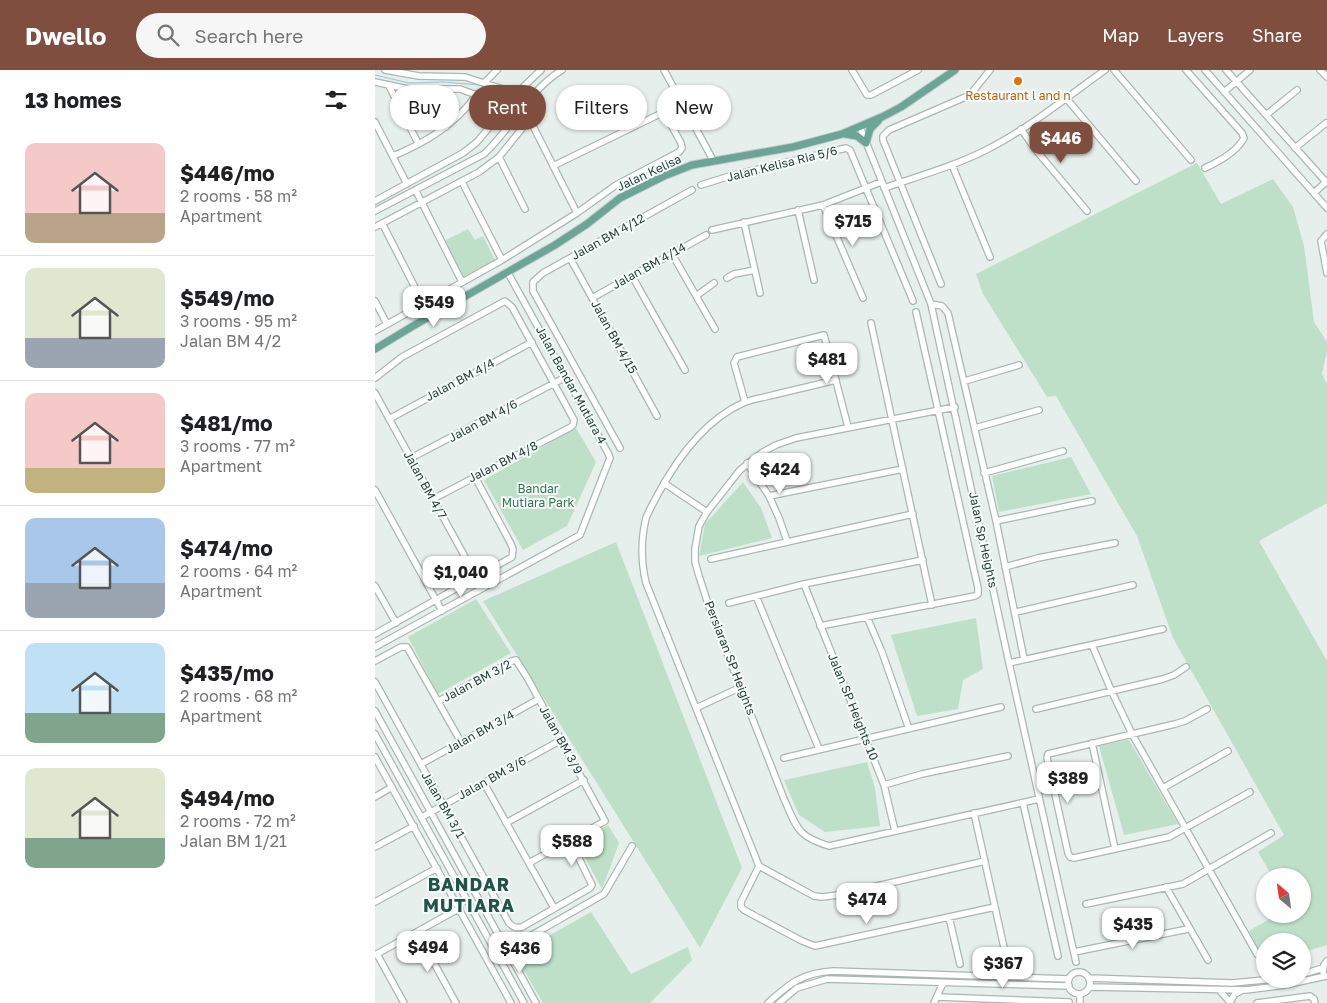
<!DOCTYPE html>
<meta charset="utf-8">
<style>
:root{--surface:#fff;--page:#f6f6f6;--text:#202124;--muted:#757577;--line:#e0e0e0;--accent:#7f4e3f}
body{margin:0;font-family:"Golos Text",sans-serif;background:var(--page);color:var(--text);height:100vh;display:flex;flex-direction:column;font-size:19px;white-space:nowrap}
*{box-sizing:border-box;margin:0}
p{font-size:16px;color:var(--muted)}
.icon{flex:none;width:28px;height:28px;fill:none;stroke:currentColor;stroke-width:2;stroke-linecap:round;stroke-linejoin:round}
.map{position:relative;flex:1;overflow:hidden}
.side{display:flex;flex-direction:column;background:var(--surface);width:375px}
.side>*{flex:none}
.hud{position:absolute;left:15px;top:15px;width:475px;height:45px;display:flex;gap:10px}
.needle{width:32px;rotate:331deg}
.fabs{position:absolute;left:881px;top:798px;display:grid;gap:10px}
.fabs a{display:grid;place-items:center;width:55px;height:55px;border-radius:50%;background:var(--surface);box-shadow:0 1px 4px #0004;font-size:25px}
.price{position:absolute;translate:-50% -42px;padding:0 11px;border-radius:10px;background:#fff;color:#222;font-size:16px;line-height:32px;filter:drop-shadow(0 1px 2px #0008)}
.price::after{content:'';position:absolute;left:50%;top:30px;width:15px;height:11px;margin-left:-8px;background:inherit;clip-path:polygon(0 0,100% 0,50% 100%)}
.price.active{background:var(--accent);color:#fff}
ul{padding:0;list-style:none}
li{display:flex;align-items:center;gap:15px;height:125px;padding:0 25px}
li+li{border-top:1px solid var(--line)}
li span{display:grid;place-items:center;flex:none;width:140px;height:100px;border-radius:10px;color:#555}
li>.icon{margin-inline-start:auto}
span .icon{width:60px;height:60px;fill:#fffc;stroke-width:1}
li b{font-size:21px}
h2{display:flex;justify-content:space-between;align-items:center;height:60px;padding:0 25px;font-size:21px}
.tag{padding:0 18px;border-radius:22px;background:var(--surface);box-shadow:0 1px 4px #0004;font-size:18px;line-height:45px}
.tag.active{background:var(--accent);color:#fff}
header{display:flex;align-items:center;gap:30px;box-sizing:border-box;height:70px;padding:0 25px;background:var(--accent);color:#fff}
header strong{font-size:24px}
nav{display:flex;gap:28px;margin-inline-start:auto;font-size:18px}
.search{width:350px;height:45px;background:var(--page);display:flex;align-items:center;gap:12px;box-sizing:border-box;padding:0 18px;border-radius:28px;color:var(--muted);font-size:19px}
main{display:flex;flex:1;min-height:0}
.map>svg:first-child{display:block}
.green{fill:#bfe0c8}
.lines{fill:none;stroke-linecap:round;stroke-linejoin:round}
.stream{stroke:#8ec9d4;stroke-width:1}
.minor-casing{stroke:#a8b8b2;stroke-width:8}
.major-casing{stroke:#c2cac8;stroke-width:9}
.minor{stroke:#fff;stroke-width:5.5}
.major{stroke:#6aa596;stroke-width:7}
.food-dot{fill:#e8710a;stroke:#f7fbf9;stroke-width:2}
.labels{text-anchor:middle;stroke-width:4;stroke-linejoin:round;paint-order:stroke}
.food-label{font-size:12px;fill:#c56008;stroke:#f7fbf9}
.street-label{font-size:12px;fill:#24423a;stroke:#f7fbf9}
.park-label{font-size:12px;fill:#2d7a4b;stroke:#f7fbf9}
.district-label{font-size:18px;font-weight:bold;letter-spacing:1px;fill:#1f5548;stroke:#f7fbf9}
</style>
<header>
<strong>Dwello</strong>
<div class="search"><svg class="icon" aria-label="search" viewBox="0 0 24 24"><circle cx="10" cy="10" r="6"/><path d="M15 15l6 6"/></svg>Search here</div>
<nav><a>Map</a><a>Layers</a><a>Share</a></nav>
</header>
<main>
<section class="side">
<h2>13 homes<svg class="icon" aria-label="filters" viewBox="0 0 24 24"><path d="M4 7h16M4 17h16"/><circle cx="9" cy="7" r="2"/><circle cx="15" cy="17" r="2"/></svg></h2>
<ul>
<li><span style="background:linear-gradient(#f6c9c9 70%,#b9a48a 0)"><svg class="icon" aria-label="home" viewBox="0 0 24 24"><path d="M3 11l9-7 9 7M6 9v11h12V9"/></svg></span><div><b>$446/mo</b><p>2 rooms · 58 m²</p><p>Apartment</p></div></li>
<li><span style="background:linear-gradient(#dfe7d0 70%,#9aa5b1 0)"><svg class="icon" aria-label="home" viewBox="0 0 24 24"><path d="M3 11l9-7 9 7M6 9v11h12V9"/></svg></span><div><b>$549/mo</b><p>3 rooms · 95 m²</p><p>Jalan BM 4/2</p></div></li>
<li><span style="background:linear-gradient(#f6c9c9 75%,#c2b280 0)"><svg class="icon" aria-label="home" viewBox="0 0 24 24"><path d="M3 11l9-7 9 7M6 9v11h12V9"/></svg></span><div><b>$481/mo</b><p>3 rooms · 77 m²</p><p>Apartment</p></div></li>
<li><span style="background:linear-gradient(#a9c7e8 65%,#9aa5b1 0)"><svg class="icon" aria-label="home" viewBox="0 0 24 24"><path d="M3 11l9-7 9 7M6 9v11h12V9"/></svg></span><div><b>$474/mo</b><p>2 rooms · 64 m²</p><p>Apartment</p></div></li>
<li><span style="background:linear-gradient(#bfe0f5 70%,#7fa58c 0)"><svg class="icon" aria-label="home" viewBox="0 0 24 24"><path d="M3 11l9-7 9 7M6 9v11h12V9"/></svg></span><div><b>$435/mo</b><p>2 rooms · 68 m²</p><p>Apartment</p></div></li>
<li><span style="background:linear-gradient(#dfe7d0 70%,#7fa58c 0)"><svg class="icon" aria-label="home" viewBox="0 0 24 24"><path d="M3 11l9-7 9 7M6 9v11h12V9"/></svg></span><div><b>$494/mo</b><p>2 rooms · 72 m²</p><p>Jalan BM 1/21</p></div></li>
</ul>
</section>
<div class="map">
<svg width="952" height="933" viewBox="0 0 952 933">
<rect width="100%" height="100%" fill="#e6efeb"/>
<path class="green" d="M822,93L846,134L898,109L918,137L929,176L939,252L952,272V281L947,304L952,314V433L884,471L952,591V875L928,882V871H890V891L874,861L903,844H928V806H897L883,782L909,765L798,568L762,466L681,326L672,327L608,224L601,204Z
M93,159L100,170L108,166L120,190L88,208L69,171Z
M201,358L221,392L192,456L148,480L109,410Z
M696,387L716,424L624,442L617,406Z
M368,412L386,438L397,468L324,486L330,454Z
M241,472L367,798L325,878L108,531Z
M101,529L136,583L63,624L33,567Z
M601,548L608,599L588,610L583,639L542,646L516,565Z
M754,670L803,754L749,765L724,676Z
M492,692L500,718L505,756L450,762L424,745L409,710Z
M233,755L244,773L227,819L203,775L205,770Z
M216,842L256,904L313,877L317,890L275,933H168L140,885Z"/>
<g class="lines">
<path class="stream" d="M0,5L34,13L69,12L104,15L139,27"/>
<g class="minor-casing">
<path id="minor" d="M10,0L44,6L90,7L140,23L145,20L166,0
M289,0L338,90
M477,0L492,25H496L543,0
M739,0L816,90
M811,0L867,63L869,68C862,82 843,92 830,98
M830,0L952,138
M851,0L951,112
M945,0L952,7
M0,12L33,19H85L132,36L102,72L88,83L0,131
M110,12L122,0
M14,16L43,73
M53,20L71,57
M849,22L875,0
M691,28L761,111
M891,45L922,20
M155,50L202,143
M0,52L32,114
M485,57L556,234L634,593L701,892
M646,59L660,79L712,141
M920,78L951,53
M18,86C52,72 81,54 102,24
M124,87L150,139
M577,95L615,187
M87,112L127,190
M326,115L355,106L471,78L475,80L538,231
M509,118C544,106 580,96 613,79C654,58 692,27 730,0
M41,121L87,212
M939,123L952,111
M448,135L488,228
M423,140L439,210
M0,141L109,84C137,58 154,20 187,0
M369,152L385,223
M7,153L48,233
M0,157L104,102L124,87L161,41
M337,160L448,135L506,112
M952,164L946,171L952,203
M297,184L340,259
M195,188L282,346
M257,206L310,300
M352,208L359,204L380,200
M566,214L508,70V66L514,60L595,25L615,0
M321,226L339,213
M217,228L331,165
M0,231L12,254
M556,234L567,236L573,243L621,451L649,589
M496,253L557,535
M0,261L127,190L202,143L241,115L304,82L307,78L306,73L289,42L178,96
M0,308L27,287L130,231L137,237L199,350L198,355L196,357L58,429
M461,310C440,315 419,320 398,325C388,328 377,329 368,333C330,350 302,389 283,424C279,432 274,440 271,448C266,469 266,492 271,513L384,796L439,826L447,827L463,825L610,791
M590,311L644,295
M0,323L101,507
M370,332L359,293L362,287L449,265L473,357
M580,337L421,368L401,375L388,382L365,400L332,442L324,456L320,479V492L324,506L335,540L409,729C422,758 422,766 454,776L664,729
M14,349L157,272
M600,358L664,340
M245,378L158,221V212L168,203L317,120
M36,388L191,307
M372,393L394,426L404,448L412,471
M609,403L688,381
M289,413L332,442
M0,420L67,541
M394,426L528,399
M621,451L717,431
M336,489L538,444
M630,497L663,488L740,473
M429,514L509,715L520,761
M0,516L21,553
M381,526L444,679
M354,533L429,514L548,490
M641,542L758,515
M492,547L507,582L534,659
M445,556L600,526L603,524V518L541,242
M0,564L137,487L138,479L136,474L100,407
M717,575L736,620L757,664L882,884
M0,577L205,465L233,393L235,388L233,383L133,203
M0,591L26,577H32L86,672
M634,593L788,559
M0,612L134,853C139,858 141,858 147,857L215,818L217,815L196,772
M64,631L137,591L141,590L153,609L230,751L154,793
M321,638L366,617
M661,639L788,609L799,605L811,597
M832,639L810,651L800,654L673,684L672,688L693,783L695,787L699,788L794,767L875,722
M0,641L161,933
M0,664L149,933
M717,673L740,779
M0,687L136,933
M409,688L626,637
M46,694L164,629
M109,713L179,838
M509,715L547,704L633,686
M788,718L853,681
M0,727L17,717
M648,733L683,886
M599,743L630,882
M47,747L186,670
M131,753L209,710
M0,777L39,756
M384,796L366,832V837L369,840L427,871L440,876L620,837
M791,817L833,890
M0,832L62,798
M711,834L808,814L896,763
M574,847L585,894
M42,862L81,933
M699,882L813,859
M2,884L29,933
M0,885L85,838
M122,885L229,824L257,776
M693 913a11 11 0 1 1 22 0a11 11 0 1 1-22 0Z
M948,902L949,895L952,891
M928,904L948,898
M714,908L857,913L901,909
M715,917L871,920L910,915L951,906
M844,920L855,932L860,924L866,921
M562,927L694,932
M393,933C415,913 427,903 458,901L694,909
M404,933L422,918L452,909L694,916
M559,933L568,913
M705,933V924
M882,933L935,926L939,929L940,933"/>
</g>
<g class="major-casing">
<path id="major" d="M470,64L482,66L491,73L495,59L503,51
M0,279L38,256L180,175L212,154L245,128L289,106L317,95L418,77L467,64L507,47L526,37L580,0"/>
</g>
<use href="#minor" class="minor"/>
<use href="#major" class="major"/>
</g>
<circle class="food-dot" cx="643" cy="11" r="5"/>
<g class="labels">
<g class="food-label">
<text x="643" y="30">Restaurant l and n</text>
</g>
<g class="street-label">
<text transform="translate(407 94) rotate(-14)" y="4">Jalan Kelisa Ria 5/6</text>
<text transform="translate(274 103) rotate(-25)" y="4">Jalan Kelisa</text>
<text transform="translate(233 167) rotate(-29)" y="4">Jalan BM 4/12</text>
<text transform="translate(274 196) rotate(-29)" y="4">Jalan BM 4/14</text>
<text transform="translate(239 267) rotate(61)" y="4">Jalan BM 4/15</text>
<text transform="translate(85 310) rotate(-28)" y="4">Jalan BM 4/4</text>
<text transform="translate(196 315) rotate(61)" y="4">Jalan Bandar Mutiara 4</text>
<text transform="translate(108 351) rotate(-28)" y="4">Jalan BM 4/6</text>
<text transform="translate(128 392) rotate(-27)" y="4">Jalan BM 4/8</text>
<text transform="translate(50 415) rotate(61)" y="4">Jalan BM 4/7</text>
<text transform="translate(608 470) rotate(78)" y="4">Jalan Sp Heights</text>
<text transform="translate(355 588) rotate(69)" y="4">Persiaran SP Heights</text>
<text transform="translate(102 611) rotate(-28)" y="4">Jalan BM 3/2</text>
<text transform="translate(478 637) rotate(68)" y="4">Jalan SP Heights 10</text>
<text transform="translate(105 662) rotate(-29)" y="4">Jalan BM 3/4</text>
<text transform="translate(186 670) rotate(61)" y="4">Jalan BM 3/9</text>
<text transform="translate(117 708) rotate(-29)" y="4">Jalan BM 3/6</text>
<text transform="translate(68 735) rotate(60)" y="4">Jalan BM 3/1</text>
</g>
<g class="park-label">
<text x="163" y="423">Bandar<tspan x="163" dy="14">Mutiara Park</tspan></text>
</g>
<g class="district-label">
<text x="94" y="821">BANDAR<tspan x="94" dy="21">MUTIARA</tspan></text>
</g>
</g>
</svg>
<div class="fabs">
<a><svg class="needle" viewBox="-14 -14 28 28"><path d="M0-13l5 13h-10z" fill="#e53935"/><path d="M0 13l5-13h-10z" fill="#757577"/></svg></a>
<a><svg class="icon" aria-label="layers" viewBox="0 0 24 24"><path d="M12 4l9 5-9 5-9-5zM3 14l9 5 9-5"/></svg></a>
</div>
<b class="price active" style="left:686px;top:94px">$446</b>
<b class="price" style="left:478px;top:177px">$715</b>
<b class="price" style="left:59px;top:258px">$549</b>
<b class="price" style="left:452px;top:315px">$481</b>
<b class="price" style="left:405px;top:425px">$424</b>
<b class="price" style="left:86px;top:528px">$1,040</b>
<b class="price" style="left:693px;top:734px">$389</b>
<b class="price" style="left:197px;top:797px">$588</b>
<b class="price" style="left:492px;top:855px">$474</b>
<b class="price" style="left:758px;top:880px">$435</b>
<b class="price" style="left:53px;top:903px">$494</b>
<b class="price" style="left:145px;top:904px">$436</b>
<b class="price" style="left:628px;top:919px">$367</b>
<div class="hud">
<a class="tag">Buy</a>
<a class="tag active">Rent</a>
<a class="tag">Filters</a>
<a class="tag">New</a>
</div>
</div>
</main>
